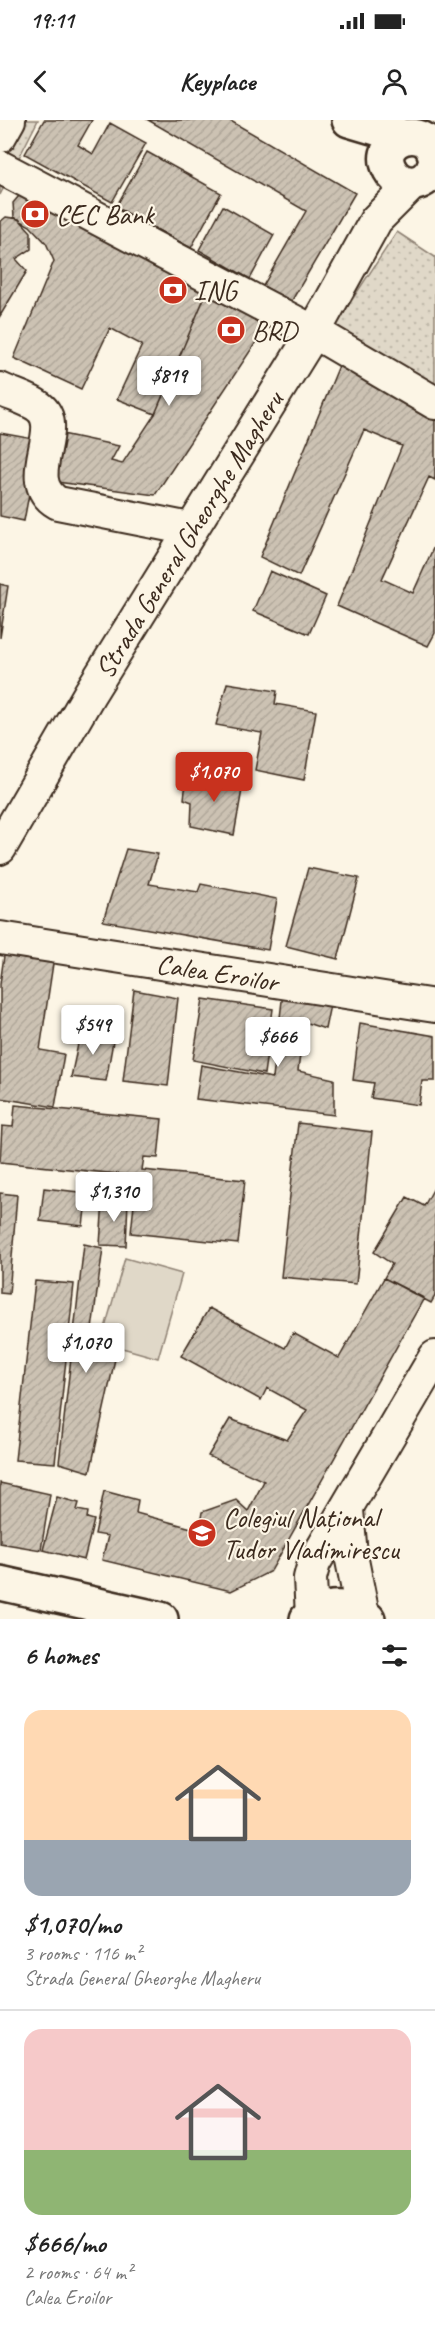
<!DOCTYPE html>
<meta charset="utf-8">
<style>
:root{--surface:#fff;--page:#f2f2f2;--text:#222;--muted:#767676;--line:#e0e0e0;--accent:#c8321e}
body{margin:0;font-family:Caveat,sans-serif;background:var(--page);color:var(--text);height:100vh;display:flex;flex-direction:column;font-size:22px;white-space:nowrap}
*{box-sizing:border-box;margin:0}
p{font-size:20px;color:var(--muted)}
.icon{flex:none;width:33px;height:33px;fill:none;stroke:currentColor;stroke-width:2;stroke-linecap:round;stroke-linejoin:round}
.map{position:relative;height:1499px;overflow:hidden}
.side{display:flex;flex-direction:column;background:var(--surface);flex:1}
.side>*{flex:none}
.price{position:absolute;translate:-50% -51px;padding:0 14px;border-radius:6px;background:#fff;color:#222;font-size:20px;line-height:39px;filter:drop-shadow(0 2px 3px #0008)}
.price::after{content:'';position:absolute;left:50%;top:36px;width:18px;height:14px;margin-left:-9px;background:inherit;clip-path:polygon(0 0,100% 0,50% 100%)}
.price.selected{background:var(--accent);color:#fff}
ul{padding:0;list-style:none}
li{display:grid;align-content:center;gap:12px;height:318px;padding:0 24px}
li+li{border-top:2px solid var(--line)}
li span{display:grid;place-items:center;height:186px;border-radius:18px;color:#555}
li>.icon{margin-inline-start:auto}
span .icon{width:108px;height:108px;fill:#fffc;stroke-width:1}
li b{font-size:26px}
h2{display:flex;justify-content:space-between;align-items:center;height:72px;padding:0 24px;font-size:26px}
.status{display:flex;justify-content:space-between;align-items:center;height:42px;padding:0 30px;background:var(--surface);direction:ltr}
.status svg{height:16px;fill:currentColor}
header{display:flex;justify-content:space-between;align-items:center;height:78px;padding:0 24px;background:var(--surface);font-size:27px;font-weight:700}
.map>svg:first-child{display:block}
.park{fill:url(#park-dots);stroke:#8e8173;stroke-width:1.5}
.garden{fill:#e0d8c8;stroke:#8e8173;stroke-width:1.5}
.building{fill:url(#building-hatch);stroke:#3b2a1e;stroke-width:1.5}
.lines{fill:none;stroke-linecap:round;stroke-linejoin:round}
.minor-casing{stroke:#3b2a1e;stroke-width:36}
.major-casing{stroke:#3b2a1e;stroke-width:38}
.minor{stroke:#fcf5e5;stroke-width:32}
.major{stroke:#fcf5e5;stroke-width:33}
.labels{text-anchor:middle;stroke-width:4.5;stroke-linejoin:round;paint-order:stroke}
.poi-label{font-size:28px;fill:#3b2a1e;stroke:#fcf5e5;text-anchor:start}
.street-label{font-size:28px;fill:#3b2a1e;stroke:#fcf5e5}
</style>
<div class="status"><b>19:11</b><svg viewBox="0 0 49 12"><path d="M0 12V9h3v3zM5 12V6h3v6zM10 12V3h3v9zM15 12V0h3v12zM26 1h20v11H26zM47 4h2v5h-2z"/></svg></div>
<header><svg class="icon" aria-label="back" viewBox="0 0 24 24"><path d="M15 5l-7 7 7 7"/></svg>Keyplace<svg class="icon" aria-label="person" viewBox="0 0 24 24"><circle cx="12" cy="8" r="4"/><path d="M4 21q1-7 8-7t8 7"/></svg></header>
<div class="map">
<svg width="435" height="1499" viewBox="0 0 435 1499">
<defs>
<pattern id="park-dots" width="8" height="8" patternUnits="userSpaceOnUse" patternTransform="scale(1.5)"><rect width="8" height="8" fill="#e0d8c8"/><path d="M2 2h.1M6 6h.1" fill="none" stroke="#c1baab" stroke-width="1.8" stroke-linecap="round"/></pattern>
<pattern id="building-hatch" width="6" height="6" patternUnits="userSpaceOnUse" patternTransform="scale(1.5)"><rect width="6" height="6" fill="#ccc2b3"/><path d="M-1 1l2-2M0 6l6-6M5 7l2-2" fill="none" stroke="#b0a79a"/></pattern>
</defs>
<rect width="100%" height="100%" fill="#fcf5e5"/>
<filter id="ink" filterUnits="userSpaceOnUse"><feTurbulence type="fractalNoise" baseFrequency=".0167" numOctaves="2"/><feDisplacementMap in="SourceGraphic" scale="12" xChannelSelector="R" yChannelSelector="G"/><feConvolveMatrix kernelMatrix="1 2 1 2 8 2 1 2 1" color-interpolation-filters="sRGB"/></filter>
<g filter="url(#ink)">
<path class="park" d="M0,0H38L0,75Z
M397,112L435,137V267L332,210Z"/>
<path class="garden" d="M125,1138L182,1154L158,1238L101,1222Z"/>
<path class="building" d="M44,0H92L78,25L93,34L110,3L146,23L112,82L25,34Z
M148,0H229L355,73L291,182L263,166L306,91Z
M147,32L221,73L191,128L116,87Z
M24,70L46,80L50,92L208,169L155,294L117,279L142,225L110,208L81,269L14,238L54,141L46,123L30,106L14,97L13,83Z
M223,86L274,115L250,159L199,130Z
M6,97L19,99L31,112V129L16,139L27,151L0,196V102Z
M208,169L266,207L155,375L57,362L53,312L119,326L111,341L122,344L155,294Z
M343,236L435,289V360L429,357L382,459L413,473L435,424V513L428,526L337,486L402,326L364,310L299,456L260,437Z
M0,313L39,320L24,401L0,396Z
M270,451L326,476L309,514L253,491Z
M0,464L8,466L0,518Z
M227,563L277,571L275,584L316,591L304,660L255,650L262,613L216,605Z
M187,654L243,664L234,715L191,706L192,682L184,679Z
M126,729L158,734L149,764L198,772L201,764L277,779L268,830L103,801Z
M308,748L359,758L338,839L286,826Z
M5,829L54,837L40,930L64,934L55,987L0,978V864Z
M134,870L178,878L168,966L123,961Z
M283,872L331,880L325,909L304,902L298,951L334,959V995L196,979L201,945L273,958Z
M203,879L273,889L264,954L193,940Z
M360,903L435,916V961H422L419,985L371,978L374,963L353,960Z
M81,910L114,916L106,961L71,957Z
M15,985L162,999L158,1038L144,1037L142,1050L245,1060L238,1124L131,1113L137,1056L0,1042L2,1006L13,1007Z
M298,1003L372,1012L356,1164L281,1157Z
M435,1066V1176L431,1183L384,1158L392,1144L374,1132L407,1077L424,1086Z
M44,1068L87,1073L83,1106L40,1101Z
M0,1073L17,1075L9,1174L0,1173Z
M103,1080L128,1081L126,1126L100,1125Z
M84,1124L103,1128L90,1224L115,1239L90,1352L59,1343Z
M384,1158L424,1178L271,1451L231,1471L102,1440L108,1416L95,1414L104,1371L138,1380L136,1393L199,1410L202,1392L236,1380L248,1391L264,1361L208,1336L230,1299L287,1320L307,1290L267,1268L261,1280L181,1236L209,1188L285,1228L293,1213L339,1238Z
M35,1161L74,1164L55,1343L15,1340Z
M0,1363L50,1374L41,1430L0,1423Z
M57,1377L79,1383L77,1390L88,1392L87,1398L94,1400L84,1440L43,1430Z"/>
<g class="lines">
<g class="minor-casing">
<g id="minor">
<path d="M0,16L9,0"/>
<path d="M0,47L314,212L435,283"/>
<path d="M0,269C12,275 29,279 39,287C67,308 18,360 58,383L190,409"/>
<path id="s1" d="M0,728L90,573L314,212L376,100L412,64"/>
<path id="s2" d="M0,818L435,886"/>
<path d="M347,1390L351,1435L363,1495"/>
<path d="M312,1496L310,1458L314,1443L435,1237"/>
</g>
</g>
<g class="major-casing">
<path id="major" d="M349,0L403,16
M435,36C427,0 373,19 390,50C393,56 398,60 404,62C418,67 432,57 435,43
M0,1463L161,1499
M307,1499C324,1485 351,1483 368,1499"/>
</g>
<use href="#minor" class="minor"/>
<use href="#major" class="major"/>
</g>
</g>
<defs>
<g id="bank-disc" transform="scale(1.5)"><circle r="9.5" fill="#c8321e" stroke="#fcf5e5"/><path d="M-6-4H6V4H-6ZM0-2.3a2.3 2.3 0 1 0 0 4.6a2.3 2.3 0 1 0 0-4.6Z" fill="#fff"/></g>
<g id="university-disc" transform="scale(1.5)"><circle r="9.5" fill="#c8321e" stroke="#fcf5e5"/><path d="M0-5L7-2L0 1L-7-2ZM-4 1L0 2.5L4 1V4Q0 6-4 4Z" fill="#fff"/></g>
</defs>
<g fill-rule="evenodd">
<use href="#bank-disc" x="35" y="94"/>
<use href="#bank-disc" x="173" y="170"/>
<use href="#bank-disc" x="231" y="210"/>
<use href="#university-disc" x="202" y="1413"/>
</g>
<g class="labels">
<g class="poi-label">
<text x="56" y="104">CEC Bank</text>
<text x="194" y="180">ING</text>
<text x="252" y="220">BRD</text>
<text x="223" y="1407">Colegiul Național<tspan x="223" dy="32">Tudor Vladimirescu</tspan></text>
</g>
<g class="street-label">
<text dy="10" stroke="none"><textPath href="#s1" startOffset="366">Strada General Gheorghe Magheru</textPath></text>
<text dy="10" stroke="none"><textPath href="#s2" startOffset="220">Calea Eroilor</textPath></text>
</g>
</g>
</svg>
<b class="price" style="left:169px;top:287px">$819</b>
<b class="price selected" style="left:214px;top:683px">$1,070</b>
<b class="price" style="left:93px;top:936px">$549</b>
<b class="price" style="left:278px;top:948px">$666</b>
<b class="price" style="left:114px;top:1103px">$1,310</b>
<b class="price" style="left:86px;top:1254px">$1,070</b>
</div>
<section class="side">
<h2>6 homes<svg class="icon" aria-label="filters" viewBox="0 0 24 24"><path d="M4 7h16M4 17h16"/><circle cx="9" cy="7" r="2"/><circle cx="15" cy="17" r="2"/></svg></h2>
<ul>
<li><span style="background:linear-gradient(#ffd9b3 70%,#9aa5b1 0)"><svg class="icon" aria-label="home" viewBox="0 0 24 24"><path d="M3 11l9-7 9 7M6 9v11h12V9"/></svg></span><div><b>$1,070/mo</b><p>3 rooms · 116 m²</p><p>Strada General Gheorghe Magheru</p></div></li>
<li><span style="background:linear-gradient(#f6c9c9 65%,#8fb573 0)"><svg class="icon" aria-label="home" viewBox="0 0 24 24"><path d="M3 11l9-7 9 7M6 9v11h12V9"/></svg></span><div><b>$666/mo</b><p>2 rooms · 64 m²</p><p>Calea Eroilor</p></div></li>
</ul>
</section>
